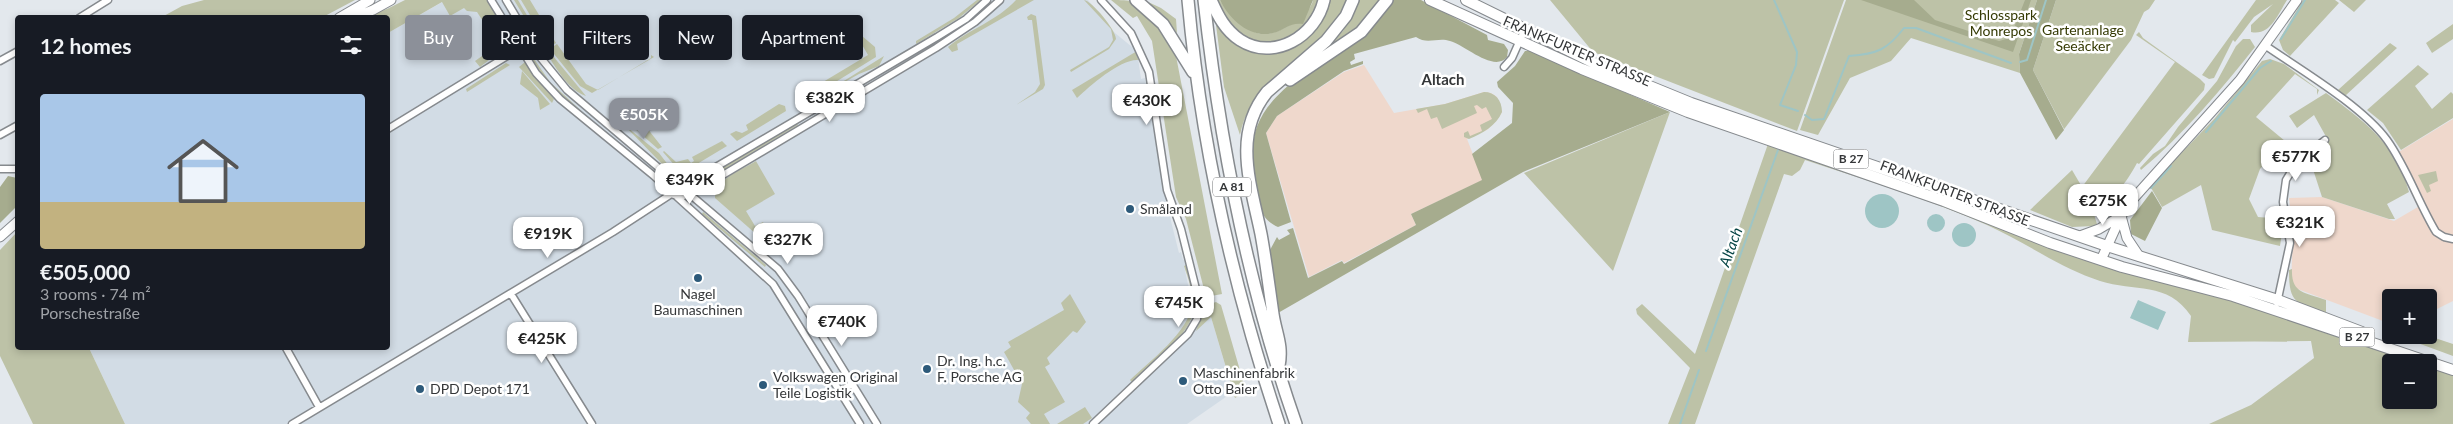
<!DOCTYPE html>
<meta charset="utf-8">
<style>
:root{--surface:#171b24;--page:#20242c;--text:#f1f3f6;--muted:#9ea1a6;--line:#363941;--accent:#8c9099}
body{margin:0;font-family:Lato,sans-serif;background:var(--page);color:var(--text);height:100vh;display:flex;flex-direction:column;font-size:19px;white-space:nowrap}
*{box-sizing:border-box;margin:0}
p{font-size:16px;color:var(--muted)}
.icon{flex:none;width:28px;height:28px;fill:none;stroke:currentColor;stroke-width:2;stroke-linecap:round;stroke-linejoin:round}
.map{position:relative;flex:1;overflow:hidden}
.details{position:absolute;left:15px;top:15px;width:375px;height:335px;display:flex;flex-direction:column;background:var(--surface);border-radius:5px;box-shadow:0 2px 8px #0003}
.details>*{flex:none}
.guide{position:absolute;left:405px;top:15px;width:475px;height:45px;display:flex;gap:10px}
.buttons{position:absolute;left:2382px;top:289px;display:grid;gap:10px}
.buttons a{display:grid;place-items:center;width:55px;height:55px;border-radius:5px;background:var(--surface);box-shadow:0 2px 8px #0003;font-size:25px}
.price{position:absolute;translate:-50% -42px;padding:0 11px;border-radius:10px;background:#fff;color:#222;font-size:16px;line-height:32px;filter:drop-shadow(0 1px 2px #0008)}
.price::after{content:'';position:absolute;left:50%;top:30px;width:15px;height:11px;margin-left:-8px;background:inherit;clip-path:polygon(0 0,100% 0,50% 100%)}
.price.current{background:var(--accent);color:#fff}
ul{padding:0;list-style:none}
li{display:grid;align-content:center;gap:10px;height:265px;padding:0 25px}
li+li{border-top:1px solid var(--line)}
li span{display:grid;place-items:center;height:155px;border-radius:5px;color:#555}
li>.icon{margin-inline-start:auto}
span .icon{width:90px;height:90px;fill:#fffc;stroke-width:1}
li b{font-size:21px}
h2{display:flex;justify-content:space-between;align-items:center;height:60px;padding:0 25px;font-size:21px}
.tag{padding:0 18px;border-radius:5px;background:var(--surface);box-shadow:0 2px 8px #0003;font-size:18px;line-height:45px}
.tag.current{background:var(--accent);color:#fff}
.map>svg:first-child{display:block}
.built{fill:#d2dce5}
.industrial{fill:#efd8cc}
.green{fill:#bdc2a7;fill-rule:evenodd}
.forest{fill:#a6ac8e}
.water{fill:#9ec5c5}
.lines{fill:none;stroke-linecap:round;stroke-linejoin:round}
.stream{stroke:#9ec5c5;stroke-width:2}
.street-casing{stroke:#868a8e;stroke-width:9}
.secondary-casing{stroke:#868a8e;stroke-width:11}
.primary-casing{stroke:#868a8e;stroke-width:12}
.highway-casing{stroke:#868a8e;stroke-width:14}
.street{stroke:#fff;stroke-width:6}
.secondary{stroke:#fff;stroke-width:9}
.primary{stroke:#fff;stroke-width:10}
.highway{stroke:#fff;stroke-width:11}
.poi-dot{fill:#2d5a7a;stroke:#fff;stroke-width:2}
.labels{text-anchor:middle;stroke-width:5;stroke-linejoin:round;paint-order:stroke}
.shield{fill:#fff;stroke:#717274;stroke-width:1}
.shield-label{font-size:12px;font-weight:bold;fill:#343638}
.park-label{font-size:14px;fill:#353a04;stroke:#fff}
.street-label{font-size:14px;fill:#343638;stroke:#fff}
.poi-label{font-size:14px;fill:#343638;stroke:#fff;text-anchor:start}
.neighbourhood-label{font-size:15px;font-weight:bold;fill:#343638;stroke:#fff}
.water-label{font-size:15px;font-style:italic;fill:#074546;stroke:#fff}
</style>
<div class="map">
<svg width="2453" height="424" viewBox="0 0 2453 424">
<rect width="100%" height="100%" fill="#e3e8ed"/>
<path class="built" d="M446,0H1088L1115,33L1137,51L1141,79L1145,78L1171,221L1179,253L1181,252L1183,260L1186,258L1188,264L1184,266L1192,303L1211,317L1233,392L1187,424H125L89,348H388V33Z"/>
<path class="industrial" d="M1364,65L1394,113L1445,104L1484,92L1491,93L1497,97L1502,112L1497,120L1487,130L1467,139L1483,180L1411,214L1416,225L1344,263L1342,260L1309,277L1266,133L1277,116L1344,72Z
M2453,119V301L2429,313V298H2391V324L2295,288L2291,283L2293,235L2289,198L2322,197L2394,221L2423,204L2397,153Z"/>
<path class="green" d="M204,0H355L323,17H162L182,6Z
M405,0H487L505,31L506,47L480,67L475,61L492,49V35L477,12L467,11L464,8L450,16L442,2L388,33V18H360L387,9Z
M514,0H518L545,46L543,48Z
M521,0H530L556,43L549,47Z
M977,0H981L959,18L916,44V41L954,18Z
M1016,0H1034L957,44L958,50L952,52L948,47C969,29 997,21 1016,0Z
M1084,0C1092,1 1116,30 1116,39L1109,49L1071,72L1070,70L1109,47L1113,40L1111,29Z
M1111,0C1116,0 1126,0 1131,1C1150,8 1168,39 1176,56L1222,294L1206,297L1186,219L1176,197L1152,41L1137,16L1133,18Z
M1217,0H1220C1225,11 1245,28 1257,33C1274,39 1310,17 1313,0H1320C1318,6 1317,14 1313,18C1284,57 1229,48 1217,0Z
M1328,0H1347C1323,57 1252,71 1240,135L1224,87L1216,25L1228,37L1286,48Z
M1359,0H1382L1350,36L1318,55L1343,31Z
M1550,0H1844L1797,131L1593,52Z
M1846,0H2037L2019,54L2020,73L1911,38L1891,61L1850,78L1818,135L1800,130Z
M2056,0H2155L2149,9L2144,12L2131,40L2056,140L2064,129L2033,70Z
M2256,0H2287C2277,16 2270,36 2251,32V25L2273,4L2254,17L2235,42L2233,40L2214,78L2209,79L2202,75Z
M2303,0H2335L2339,3L2290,56L2283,50L2279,40Z
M2339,0H2366L2354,12Z
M1146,1L1161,8L1176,19L1177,33L1164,16Z
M1031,14L1036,16L1045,85L1043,89L1016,105L1035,92L1040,84L1032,20H1028L1027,17Z
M2453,24V39L2432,53L2426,43Z
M855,30L875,47L876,57L821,91L818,85L868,55L854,31Z
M2139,32L2143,38L2200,79L2205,84L2204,90L2139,164L2137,163C2127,181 2113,203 2092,208L2097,224L2094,226L2072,227L2030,210L2072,170L2082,187L2175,62L2136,35Z
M2243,39H2250L2255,47C2220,91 2184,134 2141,170L2140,168L2153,154L2165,146L2178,127L2217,81L2236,46Z
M2390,43L2397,48L2345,96L2338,90Z
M557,44L586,84L598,90L651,58V55L654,57L592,93L580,86L550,49Z
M548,50L586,96C569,91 556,68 547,54L545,51Z
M1137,51L1138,60C1120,59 1090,86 1077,98L1072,90Z
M884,56L879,66L859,74L818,97Z
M534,59L550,82L588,117C568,110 544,78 532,60Z
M2270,59L2284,64L2319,90L2317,95V89L2295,74L2256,117L2285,141L2260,169L2249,199L2258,217L2284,219L2280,246L2212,230L2201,185L2162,207L2150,186L2215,118L2262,61Z
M525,62L554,99L552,103L519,67Z
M506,63L510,65L467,92L466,89Z
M2418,65L2429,74L2415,86L2432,109L2451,92L2453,94V118L2401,150L2383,123L2367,110Z
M522,71L550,104L540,110L538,98L520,84Z
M1484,92C1495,92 1502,100 1502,112C1496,126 1483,133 1469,139L1464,137V133L1468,131L1470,136L1482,131L1480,125L1492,119L1486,107L1482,109L1477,105L1474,106L1477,113L1442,129L1437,117L1431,119L1427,109L1418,113L1416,109L1445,104Z
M2326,93C2363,120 2397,145 2409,192L2387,204L2395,219H2389L2322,197L2309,157L2329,142L2314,115L2297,128L2289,116Z
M779,104L785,106L786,111L737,141L730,134L736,131L742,133L748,130L746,125Z
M1670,112L1613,271L1524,173Z
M626,116L643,123L662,147L658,149L624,119Z
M797,123L798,125L700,184L699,182Z
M623,124L659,153L669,166L667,169Z
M722,141L727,146L687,170L676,167L663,152L664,151L676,162L688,159L691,163L694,161L692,157Z
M1769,141L2022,233L2181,281L2453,370V424H2209L2251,405L2314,358L2311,341L2188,342L2191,316C2168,281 2134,292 2100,281C2060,268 2025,242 1987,225C1930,200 1865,180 1805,160L1800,170L1792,176L1784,174L1695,424H1668L1690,368L1637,314L1636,309L1642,304L1695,354ZM2391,362H2429V400H2391Z
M756,161L775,194L746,211L755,226L763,222L770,235L777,232L787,249L779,254L715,198C715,179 741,170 756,161Z
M2436,171L2438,181L2429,185L2431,191L2427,193L2418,175Z
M2131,185L2102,225L2096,210L2108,206Z
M703,212L766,265L765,267L702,214Z
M17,232L18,348H89L125,424H33L0,356V250Z
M1188,264C1191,275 1195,287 1196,298C1197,331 1154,362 1133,383L1130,380C1149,362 1190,331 1192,304C1193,291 1188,278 1184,266Z
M2292,269C2291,294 2305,292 2326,300V315C2296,300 2289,306 2289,270Z
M1070,294L1086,322L1077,333L1073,331L1047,358L1050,364L1045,367L1065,402L1044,414L1050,424H1031L1026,418L1030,413L1018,402L1022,384L1004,352L1011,347L1008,342L1064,310L1061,303Z
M1216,302L1221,305L1246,391L1235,398L1211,317L1196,331L1204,306Z
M2396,335H2426L2453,344V356Z
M1085,407L1092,418L1083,424H1057Z"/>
<path class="forest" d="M1220,0H1313L1303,24C1290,22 1285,30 1273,33C1250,39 1229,19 1220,0Z
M1393,0H1421L1487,35L1488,40L1504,44L1508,50L1507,57C1494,73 1465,45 1450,41C1438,37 1427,45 1416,37L1354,54L1355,59L1350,62L1351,65L1363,61V64L1344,71L1277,116L1266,133L1291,222L1278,227C1259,218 1260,206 1256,186C1245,132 1259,108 1301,75C1329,53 1370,26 1393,0Z
M1861,0H1914L1935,20L1999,41L2010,38L2025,0H2031L2013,52Z
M2037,0H2056L2033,70L2064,130L2056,140L2020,73L2019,54Z
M1525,51H1530L1670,112L1523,172L1278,313L1270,250L1277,237L1279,240L1290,234L1287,230L1293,228L1308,278L1342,261L1344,264L1416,225L1411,214L1482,180L1472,154L1512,123L1513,103L1498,87L1497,82L1515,66Z
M8,176L17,178V206L0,223V187Z
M2152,191L2162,208L2145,241L2131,234L2130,220Z"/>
<path class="water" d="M1865 211a17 17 0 1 1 34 0a17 17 0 1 1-34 0Z
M1927 223a9 9 0 1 1 18 0a9 9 0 1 1-18 0Z
M1952 235a12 12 0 1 1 24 0a12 12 0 1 1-24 0Z
M2138,300L2166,312L2158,330L2130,318Z"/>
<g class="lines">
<path class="stream" d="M1774,0L1797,52L1796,65L1780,105L1798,111
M2281,39L2305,0
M2020,62L2027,60L2046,0
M1805,115L1812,120L1824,119L1849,56C1877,54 1887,50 1904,28H1916L2011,63
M2206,132L2260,68L2271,61
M2151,188L2171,166
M1706,351L1778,150
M1680,424L1699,370"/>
<g class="street-casing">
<path id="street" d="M491,0L536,73L560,99L654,176L773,284L860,424
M506,0L540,57L567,90L778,269L798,296L877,424
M79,18L108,0
M2266,46C2301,70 2362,106 2387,140C2407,168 2418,202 2436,232L2444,237L2453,239
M0,61L18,51
M1504,67L1512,58L1524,31
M388,129L530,42
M0,135L18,125
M0,169H18
M674,195L683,196L691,194L936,48L975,22L1000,0
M511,294L592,424
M2277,303L2290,243L2283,202L2286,180L2297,162L2325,140
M286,348L319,407
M839,392L852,384
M292,424L613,232L682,187L937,37L966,19L987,0
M1093,424L1188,334L1197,319L1199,301L1181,229L1167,190L1149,72L1131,33L1101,0"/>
</g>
<g class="secondary-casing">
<path id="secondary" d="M339,18L370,0
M353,18L373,10L391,0
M2121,216L2127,238L2139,256
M2080,236L2099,229L2121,216
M0,237L18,221
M2101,260L2121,216L2133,199L2240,80L2297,0"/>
</g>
<g class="primary-casing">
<path id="primary" d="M1430,0L1582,69L1688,112L1944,201L2050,243L2122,267L2233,296L2453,370
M1466,0L1598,65L1691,103L2107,246L2278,300L2362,332"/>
</g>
<g class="highway-casing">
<path id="highway" d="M1136,0L1163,24L1193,72
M1188,0C1201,145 1233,286 1279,424
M1204,0C1220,144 1248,287 1296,424
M1211,0C1218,16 1225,30 1240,40C1274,62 1316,36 1324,0
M1290,80L1361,32L1387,0
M1279,366C1283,345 1276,334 1273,314C1269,287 1266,261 1261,234C1251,185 1232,135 1267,92L1326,41L1346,16L1353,0"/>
</g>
<use href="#street" class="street"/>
<use href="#secondary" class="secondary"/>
<use href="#primary" class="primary"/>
<use href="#highway" class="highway"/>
</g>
<g class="poi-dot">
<circle cx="1130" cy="209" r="5"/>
<circle cx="698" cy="278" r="5"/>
<circle cx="927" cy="369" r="5"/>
<circle cx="1183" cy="381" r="5"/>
<circle cx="763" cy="385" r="5"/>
<circle cx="420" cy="389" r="5"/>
</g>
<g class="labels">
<g class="shield">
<rect x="1833.5" y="149.5" width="35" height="19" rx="4"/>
<rect x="1213" y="177.5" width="38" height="19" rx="4"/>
<rect x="2339.5" y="327.5" width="35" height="19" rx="4"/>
</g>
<g class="shield-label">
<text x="1851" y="163">B 27</text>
<text x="1232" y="191">A 81</text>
<text x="2357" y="341">B 27</text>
</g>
<g class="park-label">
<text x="2001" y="20">Schlosspark<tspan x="2001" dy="16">Monrepos</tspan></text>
<text x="2083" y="35">Gartenanlage<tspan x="2083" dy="16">Seeäcker</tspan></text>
</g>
<g class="street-label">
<text transform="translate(1577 51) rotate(23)" y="5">FRANKFURTER STRASSE</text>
<text transform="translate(1955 193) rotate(21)" y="5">FRANKFURTER STRASSE</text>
</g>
<g class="poi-label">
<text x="1140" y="214">Småland</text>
<text x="698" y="299" text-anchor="middle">Nagel<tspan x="698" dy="16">Baumaschinen</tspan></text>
<text x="937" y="366">Dr. Ing. h.c.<tspan x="937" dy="16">F. Porsche AG</tspan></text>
<text x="1193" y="378">Maschinenfabrik<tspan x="1193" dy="16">Otto Baier</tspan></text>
<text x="773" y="382">Volkswagen Original<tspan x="773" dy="16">Teile Logistik</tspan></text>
<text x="430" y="394">DPD Depot 171</text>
</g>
<g class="neighbourhood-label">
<text x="1443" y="85">Altach</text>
</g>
<g class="water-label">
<text transform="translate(1731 247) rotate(-70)" y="5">Altach</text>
</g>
</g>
</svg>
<div class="buttons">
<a>+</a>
<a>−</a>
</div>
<b class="price" style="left:830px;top:123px">€382K</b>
<b class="price" style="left:1147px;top:126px">€430K</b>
<b class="price current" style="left:644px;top:140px">€505K</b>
<b class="price" style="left:2296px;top:182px">€577K</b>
<b class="price" style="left:690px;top:205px">€349K</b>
<b class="price" style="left:2103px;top:226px">€275K</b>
<b class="price" style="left:2300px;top:248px">€321K</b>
<b class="price" style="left:548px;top:259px">€919K</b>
<b class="price" style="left:788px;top:265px">€327K</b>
<b class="price" style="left:1179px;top:328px">€745K</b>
<b class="price" style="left:842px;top:347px">€740K</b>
<b class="price" style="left:542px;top:364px">€425K</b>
<div class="guide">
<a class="tag current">Buy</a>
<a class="tag">Rent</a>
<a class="tag">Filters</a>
<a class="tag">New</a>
<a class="tag">Apartment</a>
</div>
<section class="details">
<h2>12 homes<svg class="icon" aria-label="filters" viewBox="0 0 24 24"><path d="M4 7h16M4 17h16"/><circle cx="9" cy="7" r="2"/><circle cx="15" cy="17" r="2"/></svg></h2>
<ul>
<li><span style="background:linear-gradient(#a9c7e8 70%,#c2b280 0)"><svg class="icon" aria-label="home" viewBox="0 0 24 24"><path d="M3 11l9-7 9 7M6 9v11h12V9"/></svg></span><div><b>€505,000</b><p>3 rooms · 74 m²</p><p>Porschestraße</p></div></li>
</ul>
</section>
</div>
